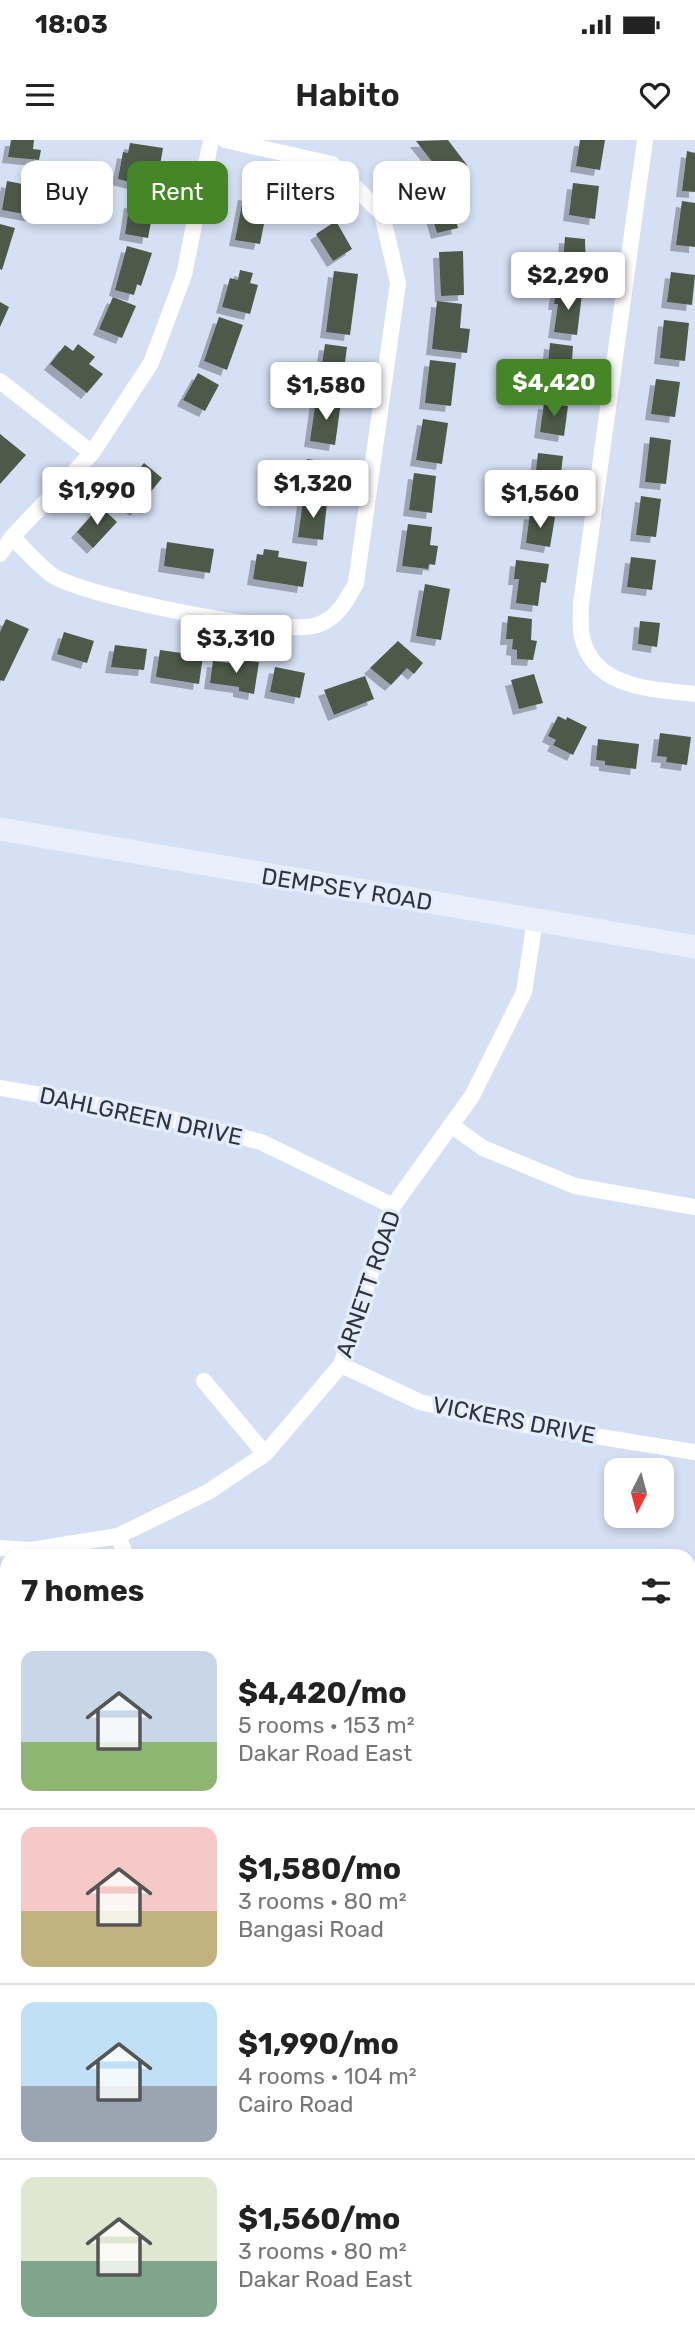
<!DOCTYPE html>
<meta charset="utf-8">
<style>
:root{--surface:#fff;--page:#f6f6f6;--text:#222;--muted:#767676;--line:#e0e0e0;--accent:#458627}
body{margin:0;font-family:Rubik,sans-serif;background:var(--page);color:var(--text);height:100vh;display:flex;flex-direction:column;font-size:26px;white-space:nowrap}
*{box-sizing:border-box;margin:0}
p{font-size:23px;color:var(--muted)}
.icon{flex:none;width:38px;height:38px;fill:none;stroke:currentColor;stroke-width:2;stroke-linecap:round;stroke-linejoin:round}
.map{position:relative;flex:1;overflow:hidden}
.details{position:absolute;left:0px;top:1409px;width:696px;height:800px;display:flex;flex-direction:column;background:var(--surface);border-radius:21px 21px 0 0;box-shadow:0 4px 10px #0003}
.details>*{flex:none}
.guide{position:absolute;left:21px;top:21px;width:654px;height:63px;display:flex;gap:14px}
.needle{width:46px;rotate:186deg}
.tools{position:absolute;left:604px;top:1318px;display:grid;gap:14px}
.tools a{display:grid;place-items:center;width:70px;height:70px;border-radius:14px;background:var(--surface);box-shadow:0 4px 10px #0003;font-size:35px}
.price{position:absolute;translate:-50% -60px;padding:0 16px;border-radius:7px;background:#fff;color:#222;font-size:23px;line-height:46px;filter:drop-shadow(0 2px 4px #0008)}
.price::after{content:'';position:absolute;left:50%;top:42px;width:21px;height:16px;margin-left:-10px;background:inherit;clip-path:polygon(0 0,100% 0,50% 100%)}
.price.selected{background:var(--accent);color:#fff}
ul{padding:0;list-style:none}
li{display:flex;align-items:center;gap:21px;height:175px;padding:0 21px}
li+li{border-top:2px solid var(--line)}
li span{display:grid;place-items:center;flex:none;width:196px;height:140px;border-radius:14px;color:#555}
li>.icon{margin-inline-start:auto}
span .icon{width:84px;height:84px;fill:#fffc;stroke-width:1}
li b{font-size:30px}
h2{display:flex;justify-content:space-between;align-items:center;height:84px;padding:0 21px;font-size:30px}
.pill{padding:0 24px;border-radius:14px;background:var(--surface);box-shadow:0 4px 10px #0003;font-size:24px;line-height:63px}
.pill.selected{background:var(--accent);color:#fff}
.status{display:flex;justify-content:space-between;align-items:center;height:49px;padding:0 35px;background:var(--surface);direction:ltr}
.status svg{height:19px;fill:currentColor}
header{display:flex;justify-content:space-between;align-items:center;height:91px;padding:0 21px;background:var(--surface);font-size:32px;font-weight:600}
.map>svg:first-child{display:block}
.green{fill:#b8d0fb}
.building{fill:#4e5a49;filter:url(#shadow)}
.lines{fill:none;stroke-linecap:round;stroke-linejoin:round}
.lane{stroke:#fff;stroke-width:8}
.street{stroke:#fff;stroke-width:16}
.secondary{stroke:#e9f0fc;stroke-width:23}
.highway{stroke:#b7cef5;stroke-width:30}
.labels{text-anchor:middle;stroke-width:7;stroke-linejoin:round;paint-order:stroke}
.street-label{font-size:23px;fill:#2f343c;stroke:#e4edfe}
</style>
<div class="status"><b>18:03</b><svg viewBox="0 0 49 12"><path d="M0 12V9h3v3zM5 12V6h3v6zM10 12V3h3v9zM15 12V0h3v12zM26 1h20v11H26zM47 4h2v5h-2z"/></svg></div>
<header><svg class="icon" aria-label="menu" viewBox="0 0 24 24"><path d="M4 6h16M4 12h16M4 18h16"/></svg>Habito<svg class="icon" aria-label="heart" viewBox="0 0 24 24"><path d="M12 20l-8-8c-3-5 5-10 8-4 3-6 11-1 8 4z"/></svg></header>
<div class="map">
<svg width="695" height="2208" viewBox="0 0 695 2208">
<defs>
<filter id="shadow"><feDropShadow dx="-6" dy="6" stdDeviation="0" flood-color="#0004"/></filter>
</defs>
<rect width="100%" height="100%" fill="#d5e0f4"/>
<path class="green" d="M695,2050V2147L690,2145V2090Z"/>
<path class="building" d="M11,0H34L33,9L41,10L39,20L8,17Z
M448,0L467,25L447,41L416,1Z
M580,0H605L600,30L576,26Z
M130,3L163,8L156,49L118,39L123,12L128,13Z
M687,11L695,13V52L682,51Z
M7,41L43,48L35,76L2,70Z
M573,43L599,46L595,79L569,75Z
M244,54L269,59L260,104L235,100Z
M450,56L458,88L437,93L428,62Z
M682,61L695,63V107L676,105Z
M130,62L154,66L148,98L125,94Z
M336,81L352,109L333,121L316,94Z
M0,84L15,88L2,130L0,129Z
M565,97L585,99L586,134L556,129L557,120L563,121Z
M127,106L152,113L141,146L137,144L134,155L115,150Z
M463,111L464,155L441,156L439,112Z
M240,130L253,133L250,143L258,145L250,174L222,167L230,138L238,140Z
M334,131L358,134L350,195L326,192Z
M671,132L695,135L692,165L667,162Z
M556,151L582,154L577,195L554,192L558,164H554Z
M113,157L136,166L122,198L99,189Z
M437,161L462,164L460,188L470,189L467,213L432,209Z
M0,162L9,167L0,187Z
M219,177L243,185L227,230L204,221Z
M664,180L689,183L685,221L660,218Z
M550,203L573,206L570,249L546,246Z
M78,204L95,217L89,224L103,234L87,253L50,224L65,205L73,211Z
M325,204L347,207L341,253L318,250Z
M430,220L456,223L451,266L425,263Z
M198,233L219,245L205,271L183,260Z
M656,239L680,242L675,277L651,274Z
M316,259L341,262L335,305L310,301Z
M544,263L568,266L564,296L540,292Z
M423,279L448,283L442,324L416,320Z
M0,294L26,315L0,344Z
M650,297L671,300L666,344L645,342Z
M538,313L563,316L558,359L533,356Z
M307,319L328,322L325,353L304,350Z
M144,323L162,338L136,370L117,355L123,347L118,343L131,327L137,332Z
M414,333L436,336L432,373L409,370Z
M641,356L661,359L656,397L636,395Z
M303,360L327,363L323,400L298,397Z
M100,366L117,382L93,408L77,392Z
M530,373L555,377L550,407L526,403Z
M408,384L432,387L430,405L438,406L435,425L429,424L428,429L402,426Z
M167,402L214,409L210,433L164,426Z
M264,409L279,411L278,417L307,422L303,447L253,439L257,414L263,415Z
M631,417L656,420L652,450L627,447Z
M516,420L549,424L546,443L541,442L538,466L516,463L519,439H514Z
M425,444L450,449L441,500L416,496Z
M508,476L532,479L531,500L537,501L533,520L517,519V510L512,509L513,499H506Z
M6,479L29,489L4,541L0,540V492Z
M640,481L660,483L657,507L638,504Z
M64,492L94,501L87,523L57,514Z
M398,501L423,523L414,534L407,528L391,545L370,528Z
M115,505L147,509L144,530L111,527Z
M160,510L203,516L199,544L156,537Z
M241,520L259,522L254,554L239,551V547L210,543L213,521L240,524Z
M275,527L305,533L300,558L270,552Z
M534,534L543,563L519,569L511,540Z
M365,536L374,559L334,575L324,550Z
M558,576L566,580L567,577L587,587L573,615L553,605L556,600L548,596Z
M660,593L691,597L687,625L666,622L667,617L657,616Z
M598,599L639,604L636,629L605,625V621L596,620Z"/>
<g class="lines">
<path class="lane" d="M0,2193L7,2199
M9,2202L17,2208"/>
<path class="street" d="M645,0L581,464C581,474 580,487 582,497C594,549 653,549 695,554
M0,241L92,313
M12,397C25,409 40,428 55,437C90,457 282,497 317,485C337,479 347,460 356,443L398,143L382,74L332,24L225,0
M0,414L12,397L92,313L151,223L184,135L211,0
M0,948L156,975L261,1002L393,1066
M451,985L483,1008L575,1046L695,1067
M341,1225L420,1262L501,1281L695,1312
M204,1241L265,1314
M118,1396L126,1416
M0,1408L31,1410L118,1396L208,1352L265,1314L341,1225L393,1066L472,956L524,852L535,780
M690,1592L695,1593
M690,1746L695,1747"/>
<path class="secondary" d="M0,689L695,807"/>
<path class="highway" d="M0,1945L7,1948
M0,2006L7,2009
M0,2045L7,2048
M690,2160L695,2162
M690,2200L695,2202
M292,2202L301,2208
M533,2202L550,2208"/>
</g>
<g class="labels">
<g class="street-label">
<text transform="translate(347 749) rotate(9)" y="8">DEMPSEY ROAD</text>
<text transform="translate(141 976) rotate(12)" y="8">DAHLGREEN DRIVE</text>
<text transform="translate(368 1144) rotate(-71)" y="8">ARNETT ROAD</text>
<text transform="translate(514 1280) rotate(11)" y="8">VICKERS DRIVE</text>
</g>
</g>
</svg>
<div class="tools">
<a><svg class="needle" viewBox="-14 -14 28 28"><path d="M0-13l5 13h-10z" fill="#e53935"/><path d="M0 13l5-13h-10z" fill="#767676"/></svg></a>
</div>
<b class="price" style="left:568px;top:172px">$2,290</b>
<b class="price selected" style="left:554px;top:279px">$4,420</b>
<b class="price" style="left:326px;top:282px">$1,580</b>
<b class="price" style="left:313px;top:380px">$1,320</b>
<b class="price" style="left:97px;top:387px">$1,990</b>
<b class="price" style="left:540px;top:390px">$1,560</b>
<b class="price" style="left:236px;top:535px">$3,310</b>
<div class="guide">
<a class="pill">Buy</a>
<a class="pill selected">Rent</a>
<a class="pill">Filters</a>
<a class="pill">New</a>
</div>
<section class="details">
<h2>7 homes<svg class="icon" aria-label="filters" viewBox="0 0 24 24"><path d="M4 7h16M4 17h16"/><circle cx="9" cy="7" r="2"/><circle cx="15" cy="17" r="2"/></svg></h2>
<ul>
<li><span style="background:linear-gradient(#c9d6e8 65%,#8fb573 0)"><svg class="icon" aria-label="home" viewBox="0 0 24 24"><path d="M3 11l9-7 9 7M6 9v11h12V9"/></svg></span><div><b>$4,420/mo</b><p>5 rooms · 153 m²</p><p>Dakar Road East</p></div></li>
<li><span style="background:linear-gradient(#f6c9c9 60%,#c2b280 0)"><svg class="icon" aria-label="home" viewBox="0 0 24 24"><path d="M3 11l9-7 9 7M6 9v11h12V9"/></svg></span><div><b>$1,580/mo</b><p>3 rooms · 80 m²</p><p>Bangasi Road</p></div></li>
<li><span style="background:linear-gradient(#bfe0f5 60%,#9aa5b1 0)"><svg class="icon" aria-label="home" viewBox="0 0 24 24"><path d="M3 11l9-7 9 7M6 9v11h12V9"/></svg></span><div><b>$1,990/mo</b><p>4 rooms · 104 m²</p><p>Cairo Road</p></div></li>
<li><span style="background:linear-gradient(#dfe7d0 60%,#7fa58c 0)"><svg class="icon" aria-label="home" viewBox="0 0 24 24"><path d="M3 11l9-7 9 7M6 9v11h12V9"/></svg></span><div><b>$1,560/mo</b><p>3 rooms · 80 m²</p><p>Dakar Road East</p></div></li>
</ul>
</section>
</div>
